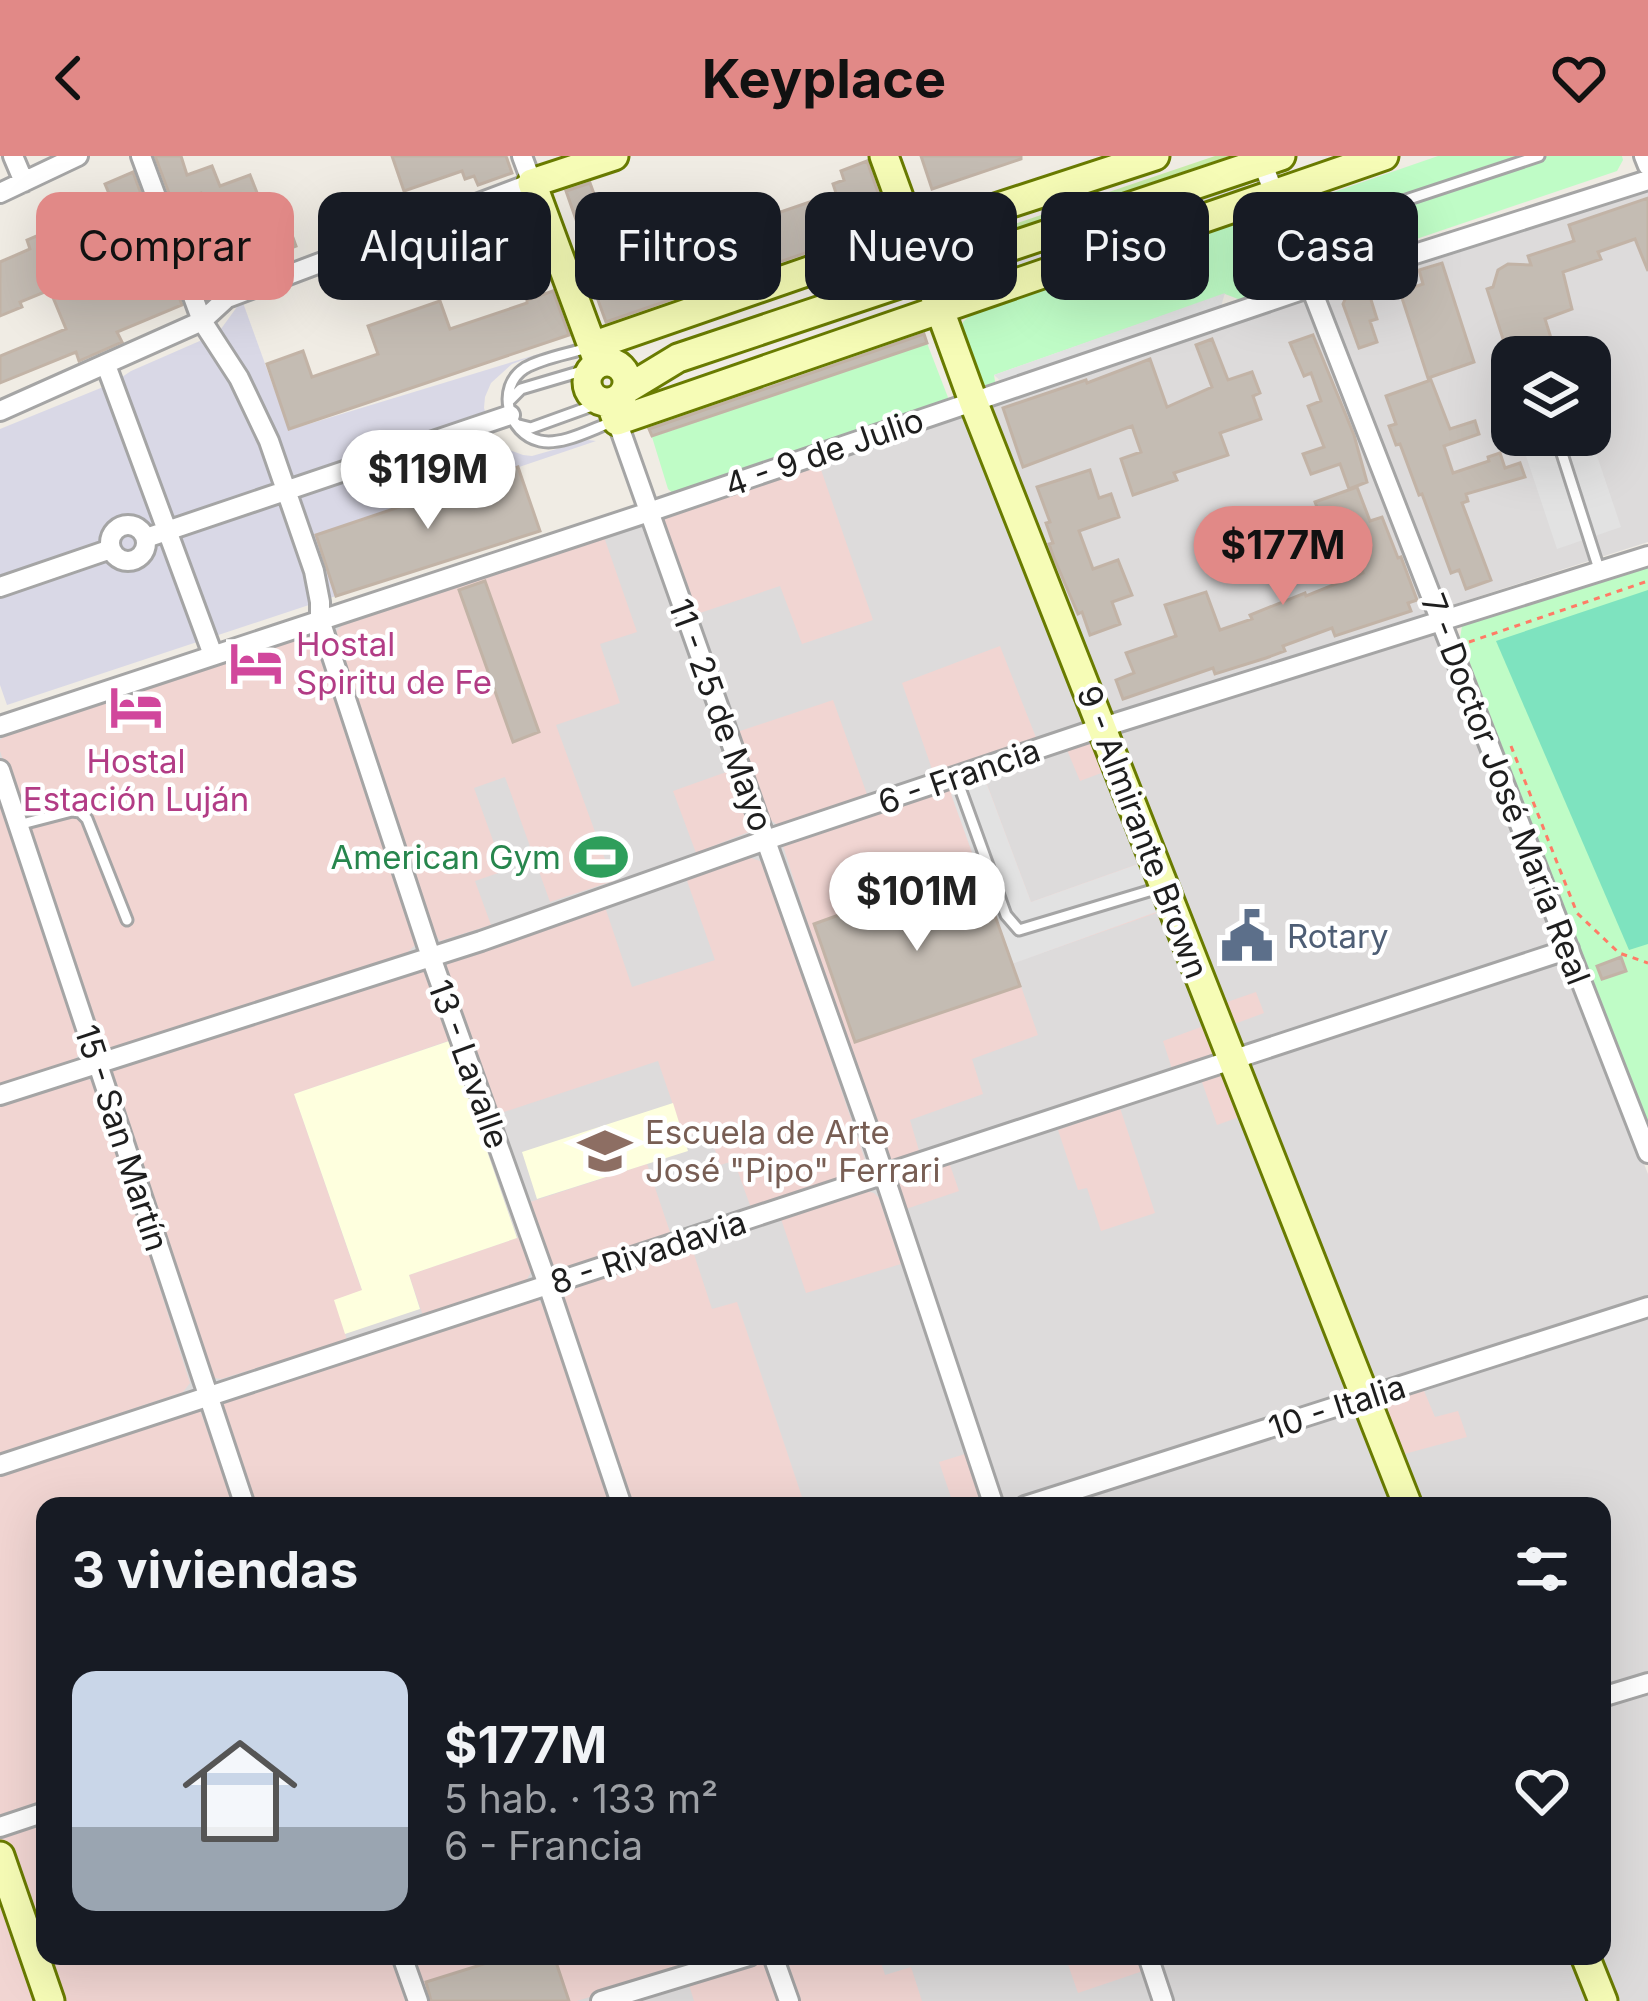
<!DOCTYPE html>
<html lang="es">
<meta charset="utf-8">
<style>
:root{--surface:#171b24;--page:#242831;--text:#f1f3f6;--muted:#9ea1a6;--accent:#e18987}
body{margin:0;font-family:Inter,sans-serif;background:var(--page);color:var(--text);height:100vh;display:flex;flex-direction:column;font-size:45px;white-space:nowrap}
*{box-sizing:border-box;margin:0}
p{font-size:39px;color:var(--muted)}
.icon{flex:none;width:66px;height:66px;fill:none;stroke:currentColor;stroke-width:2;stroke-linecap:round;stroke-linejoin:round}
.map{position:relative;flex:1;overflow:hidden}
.details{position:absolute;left:36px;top:1341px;width:1575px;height:468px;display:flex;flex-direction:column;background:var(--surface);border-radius:24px;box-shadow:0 12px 48px #0002}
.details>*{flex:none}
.hud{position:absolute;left:36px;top:36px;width:1578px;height:108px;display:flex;gap:24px}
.tools{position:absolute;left:1491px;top:180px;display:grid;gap:24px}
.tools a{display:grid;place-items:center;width:120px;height:120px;border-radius:24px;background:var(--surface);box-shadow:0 12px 48px #0002;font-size:60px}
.price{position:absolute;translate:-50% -102px;padding:0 27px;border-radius:42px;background:#fff;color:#222;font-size:39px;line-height:78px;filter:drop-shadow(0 3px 6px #0008)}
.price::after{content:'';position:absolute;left:50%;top:72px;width:36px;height:27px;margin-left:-18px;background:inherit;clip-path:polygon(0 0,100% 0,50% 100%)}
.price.active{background:var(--accent);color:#111}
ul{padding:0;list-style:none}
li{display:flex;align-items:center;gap:36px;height:300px;padding:0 36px}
li span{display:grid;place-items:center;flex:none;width:336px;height:240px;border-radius:24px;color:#555}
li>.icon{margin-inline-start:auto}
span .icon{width:144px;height:144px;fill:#fffc;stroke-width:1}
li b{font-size:51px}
h2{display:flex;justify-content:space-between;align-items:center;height:144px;padding:0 36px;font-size:51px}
.tag{padding:0 42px;border-radius:24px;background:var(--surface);box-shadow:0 12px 48px #0002;font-size:42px;line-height:108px}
.tag.active{background:var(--accent);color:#111}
header{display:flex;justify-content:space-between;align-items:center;height:156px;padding:0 36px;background:var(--accent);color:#111;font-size:54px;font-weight:700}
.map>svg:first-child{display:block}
.residential{fill:#dddbdb;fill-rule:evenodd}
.commercial{fill:#f1d5d2}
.education{fill:#feffde}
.grass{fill:#c7eca8}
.park{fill:#bffcc6}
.pitch{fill:#7ee3bf}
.parking{fill:#e2e2e2}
.plaza{fill:#d9d8e6}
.building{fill:#c4bcb3;stroke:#c2b3a6;stroke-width:3}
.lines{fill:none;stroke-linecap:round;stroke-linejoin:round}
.lane-casing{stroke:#a5a5a5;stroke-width:15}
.street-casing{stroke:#a5a5a5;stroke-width:24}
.secondary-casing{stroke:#697b00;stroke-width:33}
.path{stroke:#ff7b66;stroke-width:3;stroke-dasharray:6 6;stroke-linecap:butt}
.lane{stroke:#fff;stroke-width:9}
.street{stroke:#fff;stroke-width:18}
.secondary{stroke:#f6fcb6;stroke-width:27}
.labels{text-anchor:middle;stroke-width:9;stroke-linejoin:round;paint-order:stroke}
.street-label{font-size:33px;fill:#1e1e1e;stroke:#fff}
.hotel-label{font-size:33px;fill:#b23c85;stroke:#fff;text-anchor:start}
.leisure-label{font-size:33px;fill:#27864d;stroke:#fff;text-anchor:end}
.service-label{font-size:33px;fill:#4e5e75;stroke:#fff;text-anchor:start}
.education-label{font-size:33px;fill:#785e54;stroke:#fff;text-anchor:start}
</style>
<header><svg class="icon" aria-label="back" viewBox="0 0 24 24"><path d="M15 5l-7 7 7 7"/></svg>Keyplace<svg class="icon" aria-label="heart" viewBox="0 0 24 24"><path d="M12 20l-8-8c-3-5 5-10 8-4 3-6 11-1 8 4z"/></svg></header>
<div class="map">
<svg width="1648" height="1845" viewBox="0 0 1648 1845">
<rect width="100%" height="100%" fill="#f0ece4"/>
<path class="residential" d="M1648,33V386L1427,457L1648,1018V1845H0V577L1169,186ZM1512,201H1590V279H1512ZM45,1350H1602V1800H45Z"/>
<path class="commercial" d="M818,305L873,464L802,488L780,430L697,458L664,366L666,361L677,353Z
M603,378L637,476L600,488L620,547L556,569L613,725L550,746L505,621L474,632L504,715L475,725L491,769L440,785L429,770L333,479L349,462Z
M305,478L314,485L416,782V788L407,797L108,893L101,891L96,887L0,595V584L11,573Z
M1000,490L1037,584L933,616L902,527Z
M833,544L868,641L784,669L776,668L768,662L737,576Z
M1095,585L1112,613L1080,625L1067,594Z
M732,614L752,669L751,675L696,697L673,635Z
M984,620L1031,746L1146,705L1165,754L1013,807L1038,879L972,903L983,938L910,964L920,998L895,1006L889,1005L882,997L783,690L785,685Z
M0,650L82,890L81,896L73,905L0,930Z
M748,701L760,705L765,710L865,1004L862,1016L751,1052L734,1005L720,1009L708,973L684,981L658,905L495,959L446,812L449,802L604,748L632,831L715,804L686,722Z
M422,812L428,818L451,884L294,938L362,1135L335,1145L347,1184L221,1223L208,1221L110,915L116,908Z
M1256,836L1264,857L1229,870L1221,848Z
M1209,868L1217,899L1173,916L1163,885Z
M1224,918L1245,959L1217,969L1202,926Z
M85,921L94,927L190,1227L183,1236L0,1297V946Z
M1120,952L1155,1057L1101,1075L1087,1032L1078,1034L1058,974Z
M949,1006L959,1035L903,1054L896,1031L902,1021Z
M647,1008L671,1079L561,1115L551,1111L527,1047Z
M863,1034L874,1037L879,1042L901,1108L806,1137L780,1060Z
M520,1081L531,1116L525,1127L423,1160L409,1119Z
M691,1089L712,1153L737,1146L805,1350H631L560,1141L562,1134Z
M534,1140L542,1148L611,1350H252L219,1245Z
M1422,1230L1435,1261L1458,1255L1467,1281L1397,1300L1381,1244Z
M199,1252L235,1350H45V1646L0,1659V1312Z
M965,1298L980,1342L977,1350H954L939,1306Z
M45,1660V1800H390L405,1845H54L0,1684V1678Z
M0,1738L36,1845H0Z
M410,1800H722L577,1845H425Z
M788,1800H879L885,1819L911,1811L922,1845H801L788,1806Z
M1065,1800H1138L1143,1815L1078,1837Z
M762,1802L766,1804L781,1845H694L688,1826Z"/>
<path class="education" d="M449,885L517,1082L409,1119L420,1153L345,1178L334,1144L362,1134L294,938Z
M673,947L688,995L537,1043L522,996Z"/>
<path class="grass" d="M1215,0H1230L949,95L947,91Z
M1246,32L1248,36L960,134L958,129Z"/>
<path class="park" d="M1438,0H1622L1623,4L1617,15L1325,114L1315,110L1296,57L1302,47Z
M1255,56L1268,67L1287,124L1283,133L1246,146L1225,138L994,219L996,232L987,234L981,230L962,175L963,166L970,159Z
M927,187L949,244L675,339L668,333L652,281Z
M1648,406V966L1460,482L1462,470L1467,466Z"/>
<path class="pitch" d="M1648,434V788L1629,794L1496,485Z"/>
<path class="parking" d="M1230,0H1237L1240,8L952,105L949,95Z
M1243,22L1246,32L959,129L955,119Z
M1225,137L1220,154L1004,228L994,219Z
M1519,279H1590L1621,371L1557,393Z
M986,626L1031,746L1141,707L1159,755L1012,808L951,638Z"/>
<path class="plaza" d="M242,144L289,274L545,196L512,208L491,227L485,241L484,252L492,277L507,293L523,299L532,300L588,284L596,285L317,379L336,440L7,549L0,529V273L113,227L131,215L218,177Z"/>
<path class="building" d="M155,0H181L187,19L212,10L220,30L250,19L265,57L282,51L296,90L280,96L284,106L206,138L193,102L244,84L231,50L208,58L201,37L173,48Z
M392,0H506L512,17L478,29L474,20L465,23L462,15L404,35Z
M921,0H1021V3L932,33Z
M867,5L889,68L606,166L583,103L589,101L566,35L590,27L614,93L618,99L626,96L630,107L710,79L706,70L717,66L714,59L741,50L744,57L753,54L757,64L836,37L833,28L844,24L841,15Z
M133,16L182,149L117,176L122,186L79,205L76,196L0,227V200L66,173L52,139L143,104L130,74L125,76L105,28Z
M1648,42V115L1635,83L1598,96L1601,103L1563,116L1572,153L1545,163L1557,201H1506L1502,186H1504L1487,133L1493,131L1498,114L1508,108L1531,109L1528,100L1574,85L1569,69Z
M82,64L94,92L54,108L62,129L20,146L22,151L0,160V106L30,93L27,84L41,78L43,81Z
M416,85L425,108L357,134L349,110Z
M458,94L478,139L453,121L444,99Z
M1442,107L1474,206L1428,222L1400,136L1423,128L1419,114Z
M1367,131L1377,163L1370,165L1377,186L1359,192L1343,148L1348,137Z
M553,135L569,179L289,273L267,208L303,195L312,221L378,198L368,170L440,145L450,173L527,147V144Z
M924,178L927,187L652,280L649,273Z
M1313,179L1354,279L1367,326L1349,333L1340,308L1311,318L1303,298L1324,291L1308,250L1321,245L1311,217L1304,220L1290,187Z
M1212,183L1228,224L1252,216L1260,237L1253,240L1261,263L1220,277L1228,299L1174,317L1177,324L1133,339L1121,303L1141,296L1132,270L1023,311L1003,252L1086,224L1087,227L1150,203L1167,251L1212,231L1196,189Z
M1431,224L1450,273L1475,265L1479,278L1444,290L1453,317L1489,305L1488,301L1500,297L1505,312L1520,307L1525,321L1466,338L1468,345L1462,347L1491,424L1466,433L1459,414L1451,417L1422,338L1419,339L1400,288L1396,289L1389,270L1396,268L1386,240Z
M518,311L540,375L336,440L316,379Z
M1090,314L1099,342L1111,338L1119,361L1079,375L1093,413L1118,404L1132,439L1112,446L1120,468L1090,479L1082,456L1078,458L1054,402L1049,388L1053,387L1046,367L1050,366L1037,331Z
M1357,331L1370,365L1382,361L1398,402L1401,401L1417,444L1408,447L1411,455L1335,480L1332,472L1283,490L1285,495L1266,502L1215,518L1213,512L1123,543L1116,524L1134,517L1126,497L1176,480L1165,449L1206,436L1220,474L1252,463L1250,459L1305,437L1306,440L1363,417L1353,390L1334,397L1315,346Z
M485,425L539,576L513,586L459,434Z
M977,709L1020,830L855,886L814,768Z
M1621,801L1626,815L1602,823L1597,810Z
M509,1800H554L569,1845H431L426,1826Z"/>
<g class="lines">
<g class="lane-casing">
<path id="lane" d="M1291,82L1539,0
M587,192C568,198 542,202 525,212C495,231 508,278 540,285C562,290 592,273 612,266
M510,244L521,233L592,212
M519,269L531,272L603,246
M1556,279L1600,416
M956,621L1006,759L1019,774L1159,732
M18,669L72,655L80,656L87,663L127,764"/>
</g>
<g class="street-casing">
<path id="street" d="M13,0L24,26
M141,0L202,165L239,222L269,285L314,415L320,446V464L431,801L548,1129L622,1350
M1644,0L1648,10
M1262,6L1648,997
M0,37L78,0
M106,209L213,499
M0,255L202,165L227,142L532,27L522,0
M617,265L875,992L994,1350
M110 387a18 18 0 1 1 36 0a18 18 0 1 1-36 0Z
M146,382L510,259
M0,431L111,393
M0,570L649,356L1311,131L1648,24
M0,614L245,1350
M0,939L481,785L766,684L1103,571L1648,400
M0,1309L1569,793
M1025,1350L1648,1151
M1602,1541L1648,1527
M0,1671L45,1656
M402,1800L418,1845
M773,1800L789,1845
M1148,1800L1163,1845
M601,1845L749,1800"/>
</g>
<g class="secondary-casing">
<path id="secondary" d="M884,0L973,245L1408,1350
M592,190L913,79L1155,0
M597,203L532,27L614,0
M587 226a20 20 0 1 1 40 0a20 20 0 1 1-40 0Z
M627,233L678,202L1281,0
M610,246L617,265L1384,0
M0,1700L50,1845
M1585,1800L1603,1845"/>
</g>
<path class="path" d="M1469,486L1648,425
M1511,590L1577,757L1619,797L1648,807"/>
<use href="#lane" class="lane"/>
<use href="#street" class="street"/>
<use href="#secondary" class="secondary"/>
</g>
<defs>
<g id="hotel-bare" transform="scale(4.14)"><path d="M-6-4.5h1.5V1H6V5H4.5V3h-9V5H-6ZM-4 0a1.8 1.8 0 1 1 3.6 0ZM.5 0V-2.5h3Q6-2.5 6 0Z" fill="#d1479c" stroke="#fff" stroke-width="2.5" paint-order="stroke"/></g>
<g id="stadium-bare" transform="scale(4.14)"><path d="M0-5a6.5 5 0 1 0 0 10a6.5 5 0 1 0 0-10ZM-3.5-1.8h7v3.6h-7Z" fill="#2e9e5b" stroke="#fff" stroke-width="2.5" paint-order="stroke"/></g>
<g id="civic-bare" transform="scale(4.14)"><path d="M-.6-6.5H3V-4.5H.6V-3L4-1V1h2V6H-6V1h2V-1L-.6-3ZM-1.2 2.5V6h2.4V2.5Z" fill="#5c6f8a" stroke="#fff" stroke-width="2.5" paint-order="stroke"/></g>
<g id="university-bare" transform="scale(4.14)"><path d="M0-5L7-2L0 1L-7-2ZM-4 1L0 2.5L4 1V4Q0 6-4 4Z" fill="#8d6e63" stroke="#fff" stroke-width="2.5" paint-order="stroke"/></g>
</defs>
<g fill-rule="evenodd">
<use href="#hotel-bare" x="256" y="507"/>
<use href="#hotel-bare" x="136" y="551"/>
<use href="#stadium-bare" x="601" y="701"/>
<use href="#civic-bare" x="1247" y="780"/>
<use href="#university-bare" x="605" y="995"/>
</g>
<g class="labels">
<g class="street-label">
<text transform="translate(824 296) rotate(-19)" y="12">4 - 9 de Julio</text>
<text transform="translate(721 559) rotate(70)" y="12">11 - 25 de Mayo</text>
<text transform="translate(959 620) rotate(-19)" y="12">6 - Francia</text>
<text transform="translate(1506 633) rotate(69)" y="12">7 - Doctor José María Real</text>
<text transform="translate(1143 676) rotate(69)" y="12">9 - Almirante Brown</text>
<text transform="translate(469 908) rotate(70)" y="12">13 - Lavalle</text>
<text transform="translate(122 982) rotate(72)" y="12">15 - San Martín</text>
<text transform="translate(648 1096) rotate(-18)" y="12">8 - Rivadavia</text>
<text transform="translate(1337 1251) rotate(-18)" y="12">10 - Italia</text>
</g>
<g class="hotel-label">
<text x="296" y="500">Hostal<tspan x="296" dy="38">Spiritu de Fe</tspan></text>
<text x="136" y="617" text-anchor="middle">Hostal<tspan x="136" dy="38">Estación Luján</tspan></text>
</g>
<g class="leisure-label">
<text x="561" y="713">American Gym</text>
</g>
<g class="service-label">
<text x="1287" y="792">Rotary</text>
</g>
<g class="education-label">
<text x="645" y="988">Escuela de Arte<tspan x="645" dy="38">José "Pipo" Ferrari</tspan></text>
</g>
</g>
</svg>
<div class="tools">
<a><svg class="icon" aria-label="layers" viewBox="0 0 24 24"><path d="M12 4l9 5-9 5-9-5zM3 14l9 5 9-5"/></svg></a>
</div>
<b class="price" style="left:428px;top:376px">$119M</b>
<b class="price active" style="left:1283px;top:452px">$177M</b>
<b class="price" style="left:917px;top:798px">$101M</b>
<div class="hud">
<a class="tag active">Comprar</a>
<a class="tag">Alquilar</a>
<a class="tag">Filtros</a>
<a class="tag">Nuevo</a>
<a class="tag">Piso</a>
<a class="tag">Casa</a>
</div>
<section class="details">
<h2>3 viviendas<svg class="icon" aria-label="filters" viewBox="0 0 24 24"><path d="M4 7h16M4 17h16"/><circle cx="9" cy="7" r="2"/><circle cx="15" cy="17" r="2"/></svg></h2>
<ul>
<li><span style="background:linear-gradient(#c9d6e8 65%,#9aa5b1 0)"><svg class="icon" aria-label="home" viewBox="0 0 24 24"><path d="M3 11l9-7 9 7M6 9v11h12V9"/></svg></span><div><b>$177M</b><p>5 hab. · 133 m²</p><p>6 - Francia</p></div><svg class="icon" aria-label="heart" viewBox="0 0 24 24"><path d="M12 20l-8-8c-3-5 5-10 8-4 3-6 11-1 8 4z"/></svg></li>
</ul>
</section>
</div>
